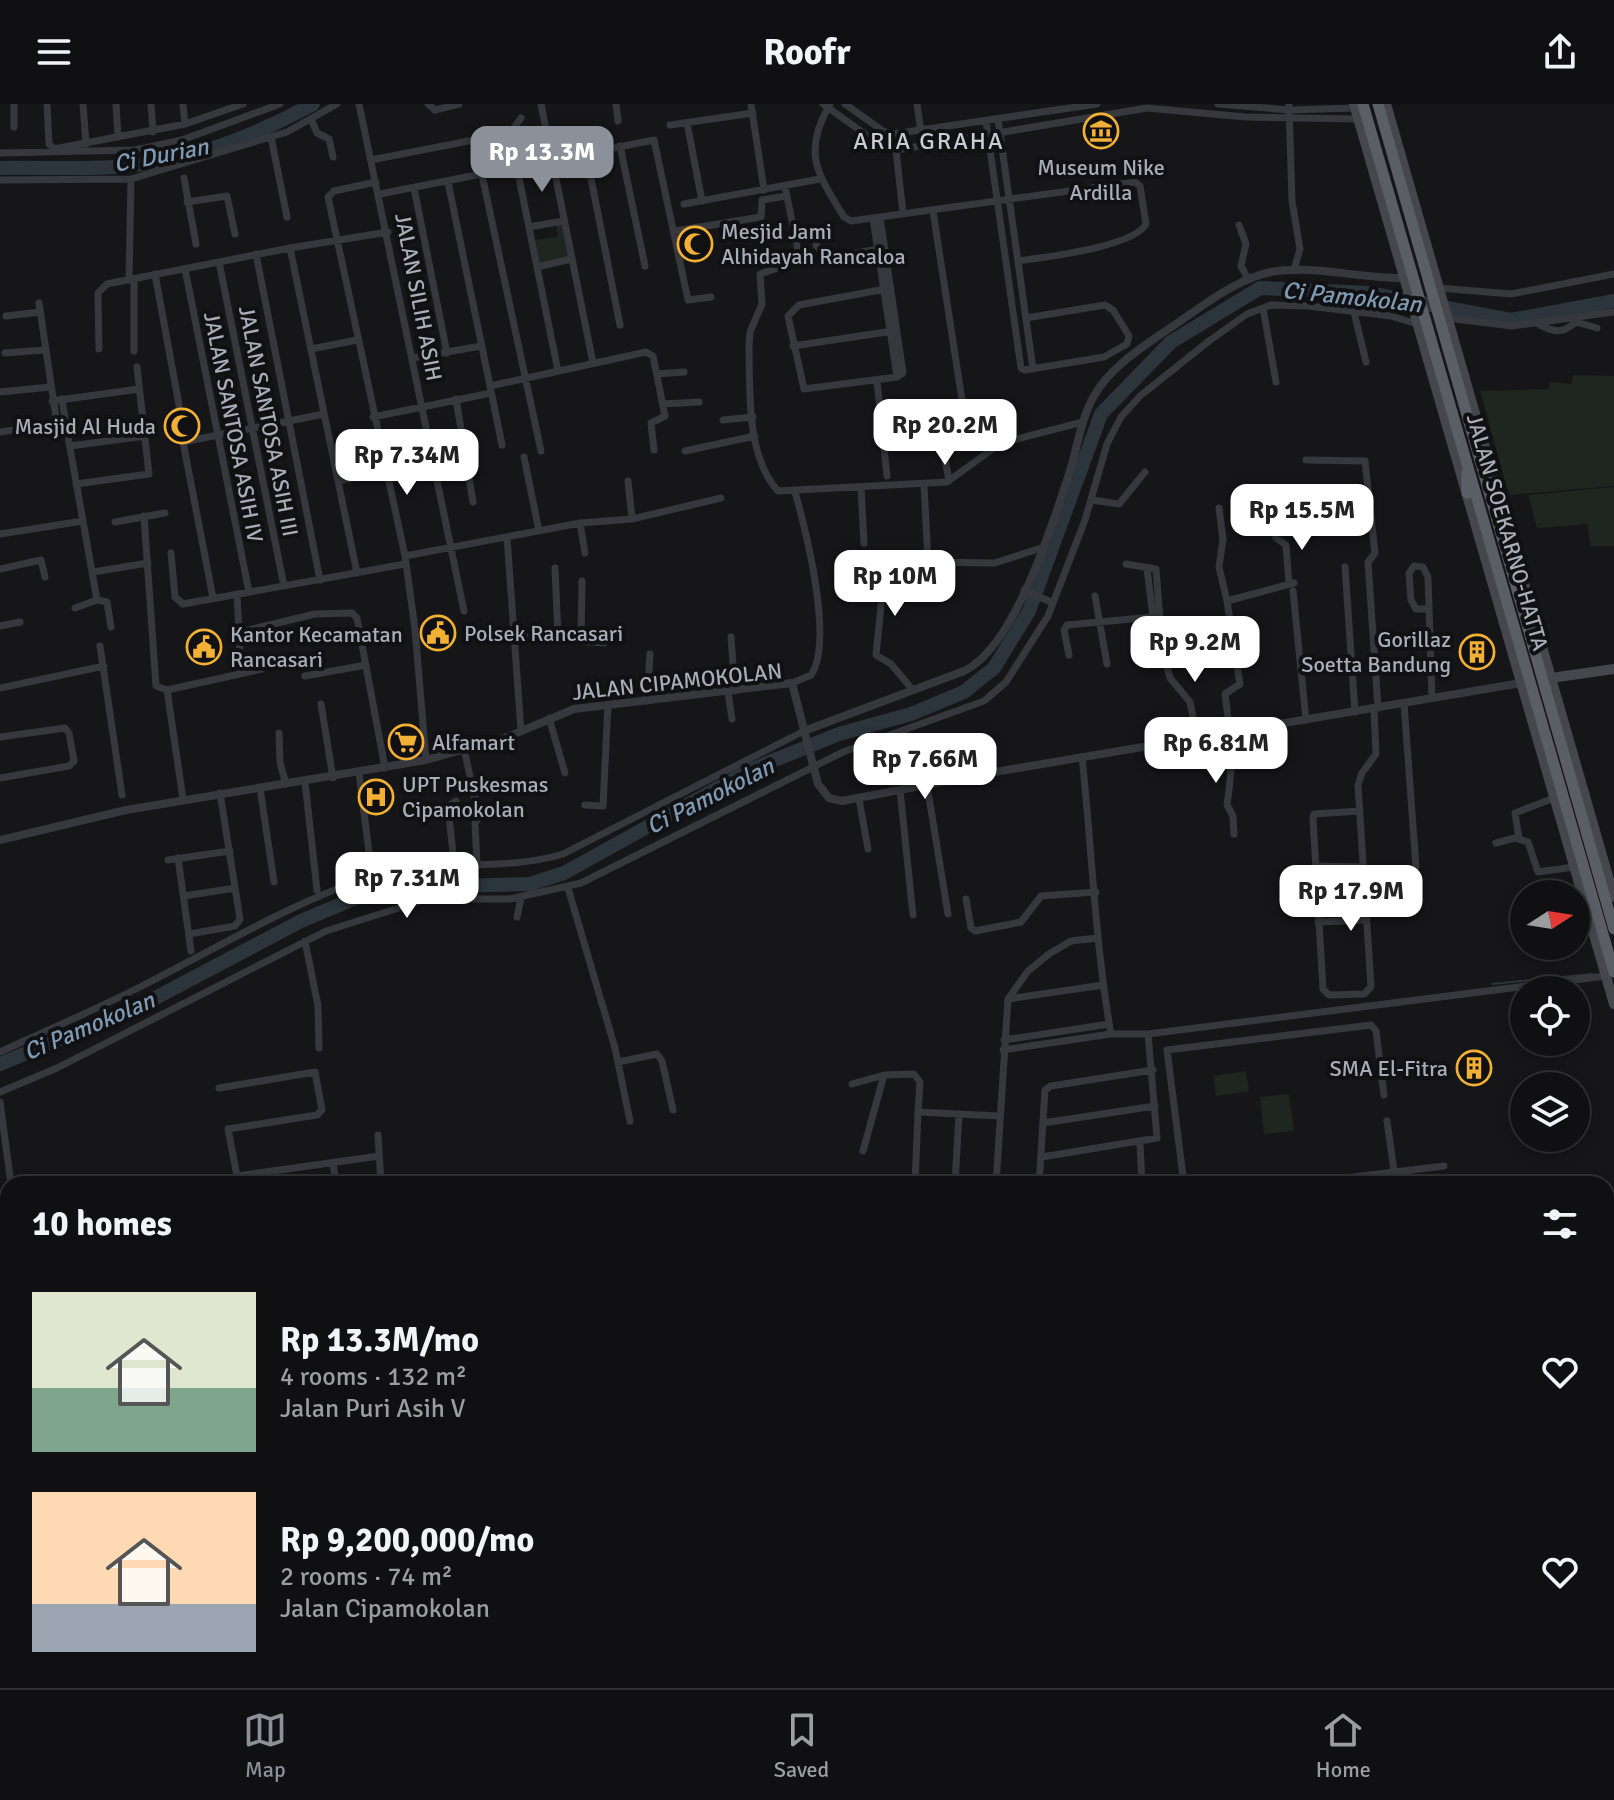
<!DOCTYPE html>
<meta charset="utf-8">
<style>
:root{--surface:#101012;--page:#19191b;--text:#f1f3f6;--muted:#9c9d9f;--line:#303032;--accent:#8c9099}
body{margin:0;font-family:Signika,sans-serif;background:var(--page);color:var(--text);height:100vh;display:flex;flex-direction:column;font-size:30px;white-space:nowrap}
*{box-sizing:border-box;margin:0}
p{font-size:26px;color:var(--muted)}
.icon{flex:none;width:44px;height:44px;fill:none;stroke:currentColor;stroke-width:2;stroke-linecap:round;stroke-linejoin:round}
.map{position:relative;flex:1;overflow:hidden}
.sheet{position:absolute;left:0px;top:1072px;width:1614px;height:512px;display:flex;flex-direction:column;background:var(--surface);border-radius:24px 24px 0 0;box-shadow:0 4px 12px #0003,0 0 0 2px var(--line)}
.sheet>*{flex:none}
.needle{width:52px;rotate:78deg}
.buttons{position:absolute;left:1510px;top:776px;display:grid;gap:16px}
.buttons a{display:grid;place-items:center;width:80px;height:80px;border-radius:50%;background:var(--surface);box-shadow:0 4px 12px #0003,0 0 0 2px var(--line);font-size:40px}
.price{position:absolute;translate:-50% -68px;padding:0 18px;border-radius:16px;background:#fff;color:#222;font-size:26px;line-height:52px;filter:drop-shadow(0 2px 4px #0008)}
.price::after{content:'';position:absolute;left:50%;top:48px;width:24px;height:18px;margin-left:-12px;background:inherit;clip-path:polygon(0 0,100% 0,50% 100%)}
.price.active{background:var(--accent);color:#fff}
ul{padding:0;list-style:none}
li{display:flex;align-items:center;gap:24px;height:200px;padding:0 32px}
li span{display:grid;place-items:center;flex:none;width:224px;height:160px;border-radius:0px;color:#555}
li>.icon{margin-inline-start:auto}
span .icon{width:96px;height:96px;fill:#fffc;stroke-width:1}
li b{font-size:34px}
h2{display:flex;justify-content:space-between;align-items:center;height:96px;padding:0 32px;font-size:34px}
header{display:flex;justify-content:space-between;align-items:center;height:104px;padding:0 32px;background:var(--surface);font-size:36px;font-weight:700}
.tab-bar{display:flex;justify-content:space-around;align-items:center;height:112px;border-top:2px solid var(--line);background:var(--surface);font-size:22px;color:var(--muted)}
.tab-bar a{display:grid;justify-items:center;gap:4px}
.tab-bar .active{color:var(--accent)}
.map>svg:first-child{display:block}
.green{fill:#1e261f}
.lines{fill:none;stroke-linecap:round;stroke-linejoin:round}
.stream{stroke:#2c353c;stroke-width:2}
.river{stroke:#2c353c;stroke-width:14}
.minor{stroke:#37383d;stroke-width:7}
.tertiary{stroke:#37383d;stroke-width:8}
.secondary{stroke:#45474d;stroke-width:10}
.trunk{stroke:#5b5e65;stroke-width:11}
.labels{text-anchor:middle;stroke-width:8;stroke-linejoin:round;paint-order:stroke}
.poi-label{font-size:22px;fill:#a8adb8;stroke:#111113;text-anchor:start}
.street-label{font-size:22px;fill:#a8adb8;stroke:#111113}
.neighbourhood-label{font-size:24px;letter-spacing:2px;fill:#c9ccd4;stroke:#111113}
.water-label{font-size:24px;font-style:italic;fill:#7f9bb3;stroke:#111113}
</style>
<header><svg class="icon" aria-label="menu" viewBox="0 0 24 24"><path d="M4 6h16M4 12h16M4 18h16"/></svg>Roofr<svg class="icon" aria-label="share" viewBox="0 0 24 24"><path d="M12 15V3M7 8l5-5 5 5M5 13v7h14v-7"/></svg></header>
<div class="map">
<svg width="1614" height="1584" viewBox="0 0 1614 1584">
<rect width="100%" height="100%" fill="#161618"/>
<path class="green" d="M563,120L570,154L538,160L533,136L558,133L556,121Z
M1573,271L1614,272V382L1509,391L1480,287L1548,285L1550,278L1572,280Z
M1614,383V442H1590L1588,420L1537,424L1528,391Z
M1246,967L1249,987L1216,992L1213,972Z
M1289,990L1294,1027L1264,1030L1260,993Z
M172,1576H290L270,1584H173Z
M1417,1576H1575L1574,1584H1417Z"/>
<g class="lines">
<path class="stream" d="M1492,880L1592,870"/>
<path class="river" d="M0,64C42,63 86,66 128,62C192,57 258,30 313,0
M0,960L142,901L301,817L351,796L386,784L530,780L564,769L750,666L839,630L911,610L964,588L994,564L1029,507L1101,310L1171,238L1260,184L1368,189L1511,216L1614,197
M1606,1529L1609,1509L1614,1503
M1599,1584L1600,1576"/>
<path class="minor" d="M47,0L49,40L54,45L185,20L243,0
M83,0L86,40
M116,0L118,33
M151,0L153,28
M183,0L185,20
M359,0L464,507
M428,0L435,6L459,0
M541,0L593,259
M616,0L618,17
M751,0L764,86
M823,0L879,40L896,46L1147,4L1245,13L1358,15
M830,0C802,49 817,69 844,113L851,117L1135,78L1140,82L1146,120C1134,143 1045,153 1018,157
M845,0L883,27L893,30L1097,0
M917,0L921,28
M1218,0L1289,6L1355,4
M1289,0L1292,97L1300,145L1294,166
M311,15L317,29L329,35L333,53
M998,15L1033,265
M986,17L1021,264L1025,266L1104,253L1127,240L1129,232L1113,206L1105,201L1026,214
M687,19L702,97
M670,21L753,9
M14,23V0
M271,33L287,113
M620,42L645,162
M896,46L903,109
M0,49L135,46L182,36L280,0
M586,49L620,221
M371,56L510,29L521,14
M517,64L558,267
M482,71L541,347
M184,74L196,140
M0,76L131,75L287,28L337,0
M376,78L334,87L328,93L405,452L415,525L426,656
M448,78L490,282
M785,83L800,156L760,170L762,200L750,228L749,242C750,286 746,352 778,387L947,378L1001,339L1083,318
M414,84L447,249
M380,90L654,36L688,196L711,193
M187,98L227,92L235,130
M684,100L820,75
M933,107L962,296
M880,113L903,269L897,273
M873,114L897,273
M1239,121L1246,140L1241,162L1248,175
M529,123L564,117
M675,127L761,113L762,96L786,92
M816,141L827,154L879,145
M290,144L357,469
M256,150L320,476
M219,158L284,482
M537,163L571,155
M185,165L249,488
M155,170L179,301
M129,176L131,75
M891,184L799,201L788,212L804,285L897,273
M1439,184L1511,190L1614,170
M39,199L57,320L67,327L97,496L75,504
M1263,204L1276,278
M1354,208L1366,258
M6,212L40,208
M1447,214L1512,222L1614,208
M1540,221C1556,229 1563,229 1576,218L1597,224
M793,242L893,227
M99,245L98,189L107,180L290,144L388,128
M311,245L357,236
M134,247V175
M5,249L45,246
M413,254L481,242
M657,270L684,268
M877,277L887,372
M0,288L50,283
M62,295L67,327
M456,295L473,398
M52,297L139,285
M663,300L699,298
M373,313L491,289
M723,316L753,313
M0,328L57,320
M941,333L949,377
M502,341L490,282L646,248L653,252L665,312L651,319L654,346
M70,342L145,332
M685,347L755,332
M524,353L539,427
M1306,356L1365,357L1375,449L1368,458L1378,604
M338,377L385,367
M628,377L632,415
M76,380L149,370L137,263
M924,381L928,458L995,459L1041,444
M861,384L864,439
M1092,396L1119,400L1145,368
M1219,404L1223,435L1219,463L1227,497
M144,412L156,582L167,586L262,565
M115,418L165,409
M580,419L585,449
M1274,422L1276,434L1286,441L1289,480
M0,430L83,417
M507,433L521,627
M171,449L175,493L183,500L405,460
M405,452L580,419L632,415L721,394
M1126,460L1156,465L1161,529
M1345,463L1355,608
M555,464L558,532
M0,465L41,456L45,473
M903,465L902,481L883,482L876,551L891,560L912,585
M1147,465L1153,513L1170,574L1190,598L1197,634
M93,468L148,459
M1024,486L1053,499
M1293,487L1306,616
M237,490L241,569
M1095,492L1107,560
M213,494L183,338L324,310
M97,496L107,498L111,523
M1429,505H1416L1411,496L1409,469L1414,462L1423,463L1428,473L1432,594
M0,522L20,518
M240,528L315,510L352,509L357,514L385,664
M513,532L581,537L582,477
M731,533L735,587
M581,537L604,539
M100,542L122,691
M1069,551L1064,526L1067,521L1153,513
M305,572L366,561
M792,579L811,571C834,537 806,427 795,388
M0,584L104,562
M167,586L183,695
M728,588L732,615
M647,597L650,550
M1404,599L1416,763
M321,600L333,674
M549,614L565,669
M279,629L280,659L286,680
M0,633L65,624L69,629L74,657L69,662L0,674
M464,645L479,713L475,719L477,759
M1082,653C1092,746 1095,839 1111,930
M359,669L372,772
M305,678L317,786
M927,681L948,810
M260,684L274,778
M900,686L913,811
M859,695L868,745
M585,701L603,702L608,601
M1360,707L1314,710L1313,715L1323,885L1329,891L1364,890L1371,883L1358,681L1362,669L1376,650L1374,605
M1234,730L1233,712L1227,701C1234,656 1231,636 1225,590L1240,580L1227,497L1294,479
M1519,734L1515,709L1554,694
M1496,739L1515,734L1528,738L1538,768L1574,763
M178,754L191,847
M168,756L230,747
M454,759L448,702L456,697
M1315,762L1363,763
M568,784L615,944L630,1017
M184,792L235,784
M966,795L971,824L975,827L1021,818L1041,792L1096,788
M517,813L521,794
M1318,818L1366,816
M189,830L235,822L240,815L220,689
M305,837L318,902L319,944
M1008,895L1103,881
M1004,936L1109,920
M1003,946L1111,930H1148L1606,872
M0,948C48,926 97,905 144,881C219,843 289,800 369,773C432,753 500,769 563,750L804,627
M618,958L657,950L662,957L673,1006
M852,980L884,971L914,970L920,978L918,1008L999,1012
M219,984L315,968L322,1006L317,1011L228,1025L237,1072
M0,988L57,964L326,827L427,795H510L581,779L843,648L984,597L1006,578L1048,512L1085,416L1107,340L1121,313L1140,292L1209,237L1247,210L1271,201L1309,202L1391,212L1417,220
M0,998L11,1080
M1387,1017L1394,1067
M1043,1019L1155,1002
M378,1031L381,1080
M1140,1039L1142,1080
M863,1047L884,971
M1042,1053L1157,1034L1148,930
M333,1059L336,1080
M1409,1066L1410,1080
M238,1080L237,1072L379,1052
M915,1080L918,1008
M955,1080L959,1010
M996,1080L1008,895L1028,867L1049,850L1071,837L1097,834
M1039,1080L1045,986L1051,982L1153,966
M1113,1080L1141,1076
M1184,1080L1167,946L1371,921L1376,927L1384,991
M1295,1080L1444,1062
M0,1098L8,1096
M0,1200L8,1199
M0,1314L8,1313
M1606,1338L1614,1340
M2,1345L8,1409
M1606,1348L1614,1350
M1606,1467L1613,1464L1614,1460
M6,1469L8,1490
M1606,1478L1614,1477
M16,1576V1584
M49,1576L50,1584
M81,1576L82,1584
M115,1576L116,1584
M148,1576V1584
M290,1576L291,1584
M327,1576V1584
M363,1576L364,1584
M403,1576V1584
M439,1576V1584
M707,1576L708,1584
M749,1576L750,1584
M795,1576V1582
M1328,1576V1584
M477,1584L567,1576
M906,1584L927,1583
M1233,1584L1234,1576
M1438,1584L1439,1576
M1503,1584V1576
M1578,1584L1579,1576"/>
<path class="tertiary" d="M804,627L964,567C1014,543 1051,425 1068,373C1077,347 1080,316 1094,292C1113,258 1154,236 1186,213C1211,196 1240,174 1271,168C1313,160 1361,175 1404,174
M0,736L126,706L426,656L505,634L574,605L792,579L818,680L829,694L842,697L977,671L1521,579"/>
<path class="secondary" d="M1354,0L1614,900
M1386,0L1614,793
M1551,574L1614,565"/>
<path class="trunk" d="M1363,0L1614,868
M1378,0L1614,825
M1467,369V389"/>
</g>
<defs>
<g id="museum-ring" transform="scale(1.8)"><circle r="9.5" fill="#111113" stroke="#f2b134" stroke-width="1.5"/><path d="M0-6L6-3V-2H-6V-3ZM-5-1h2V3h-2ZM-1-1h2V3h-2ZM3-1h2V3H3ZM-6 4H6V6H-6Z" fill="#f2b134"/></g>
<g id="mosque-ring" transform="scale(1.8)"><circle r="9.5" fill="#111113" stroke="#f2b134" stroke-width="1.5"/><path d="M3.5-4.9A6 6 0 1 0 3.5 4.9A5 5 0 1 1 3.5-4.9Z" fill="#f2b134"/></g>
<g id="civic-ring" transform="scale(1.8)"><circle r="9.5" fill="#111113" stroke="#f2b134" stroke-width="1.5"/><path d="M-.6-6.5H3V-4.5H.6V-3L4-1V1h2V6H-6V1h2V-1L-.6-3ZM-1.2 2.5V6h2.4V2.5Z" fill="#f2b134"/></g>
<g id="building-ring" transform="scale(1.8)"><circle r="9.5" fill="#111113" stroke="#f2b134" stroke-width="1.5"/><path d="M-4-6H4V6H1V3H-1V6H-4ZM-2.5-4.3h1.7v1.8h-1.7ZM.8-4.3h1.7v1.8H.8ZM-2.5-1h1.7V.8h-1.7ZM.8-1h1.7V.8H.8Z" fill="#f2b134"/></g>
<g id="supermarket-ring" transform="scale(1.8)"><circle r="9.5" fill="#111113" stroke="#f2b134" stroke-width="1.5"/><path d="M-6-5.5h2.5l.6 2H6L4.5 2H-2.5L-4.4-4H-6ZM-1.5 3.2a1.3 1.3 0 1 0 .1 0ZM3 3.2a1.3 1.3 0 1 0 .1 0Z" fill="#f2b134"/></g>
<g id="hospital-ring" transform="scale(1.8)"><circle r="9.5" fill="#111113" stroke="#f2b134" stroke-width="1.5"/><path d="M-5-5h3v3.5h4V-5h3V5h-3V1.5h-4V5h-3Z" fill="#f2b134"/></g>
</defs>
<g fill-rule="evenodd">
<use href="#museum-ring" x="1101" y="27"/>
<use href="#mosque-ring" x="695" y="140"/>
<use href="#mosque-ring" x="182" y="322"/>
<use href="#civic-ring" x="438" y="529"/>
<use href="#civic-ring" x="204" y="543"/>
<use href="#building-ring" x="1477" y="548"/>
<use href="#supermarket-ring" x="406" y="638"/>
<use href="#hospital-ring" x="376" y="693"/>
<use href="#building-ring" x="1474" y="964"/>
</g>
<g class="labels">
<g class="poi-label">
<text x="1101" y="71" text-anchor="middle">Museum Nike<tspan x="1101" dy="25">Ardilla</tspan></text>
<text x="721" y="135">Mesjid Jami<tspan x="721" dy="25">Alhidayah Rancaloa</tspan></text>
<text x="156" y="330" text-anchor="end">Masjid Al Huda</text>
<text x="464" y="537">Polsek Rancasari</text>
<text x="230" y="538">Kantor Kecamatan<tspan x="230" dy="25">Rancasari</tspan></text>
<text x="1451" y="543" text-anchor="end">Gorillaz<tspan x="1451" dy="25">Soetta Bandung</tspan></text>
<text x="432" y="646">Alfamart</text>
<text x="402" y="688">UPT Puskesmas<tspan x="402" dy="25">Cipamokolan</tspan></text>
<text x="1448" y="972" text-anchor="end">SMA El-Fitra</text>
</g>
<g class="street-label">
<text transform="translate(419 193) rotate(79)" y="8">JALAN SILIH ASIH</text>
<text transform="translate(269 317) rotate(79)" y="8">JALAN SANTOSA ASIH III</text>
<text transform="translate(234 323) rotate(79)" y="8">JALAN SANTOSA ASIH IV</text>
<text transform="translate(1508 428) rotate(74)" y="8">JALAN SOEKARNO-HATTA</text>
<text transform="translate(677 577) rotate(-6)" y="8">JALAN CIPAMOKOLAN</text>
</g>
<g class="neighbourhood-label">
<text x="929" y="45">ARIA GRAHA</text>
</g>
<g class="water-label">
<text transform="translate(161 51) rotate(-11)" y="8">Ci Durian</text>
<text transform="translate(1352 193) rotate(6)" y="8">Ci Pamokolan</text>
<text transform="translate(710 692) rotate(-27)" y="8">Ci Pamokolan</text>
<text transform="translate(89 922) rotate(-23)" y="8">Ci Pamokolan</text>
</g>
</g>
</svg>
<div class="buttons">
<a><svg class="needle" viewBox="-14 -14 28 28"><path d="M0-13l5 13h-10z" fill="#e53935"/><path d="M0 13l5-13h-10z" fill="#9c9d9f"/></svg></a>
<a><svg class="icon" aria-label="locate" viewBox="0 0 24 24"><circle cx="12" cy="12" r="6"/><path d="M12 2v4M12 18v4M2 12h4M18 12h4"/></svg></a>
<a><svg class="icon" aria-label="layers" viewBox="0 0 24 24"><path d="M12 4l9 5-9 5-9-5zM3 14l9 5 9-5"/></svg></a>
</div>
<b class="price active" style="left:542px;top:90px">Rp 13.3M</b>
<b class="price" style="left:945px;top:363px">Rp 20.2M</b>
<b class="price" style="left:407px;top:393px">Rp 7.34M</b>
<b class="price" style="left:1302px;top:448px">Rp 15.5M</b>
<b class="price" style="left:895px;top:514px">Rp 10M</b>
<b class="price" style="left:1195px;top:580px">Rp 9.2M</b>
<b class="price" style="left:1216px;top:681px">Rp 6.81M</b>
<b class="price" style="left:925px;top:697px">Rp 7.66M</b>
<b class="price" style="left:407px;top:816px">Rp 7.31M</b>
<b class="price" style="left:1351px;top:829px">Rp 17.9M</b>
<section class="sheet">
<h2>10 homes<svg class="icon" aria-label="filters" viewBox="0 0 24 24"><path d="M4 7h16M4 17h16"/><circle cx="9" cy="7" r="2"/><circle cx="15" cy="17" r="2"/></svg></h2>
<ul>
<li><span style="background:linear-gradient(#dfe7d0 60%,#7fa58c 0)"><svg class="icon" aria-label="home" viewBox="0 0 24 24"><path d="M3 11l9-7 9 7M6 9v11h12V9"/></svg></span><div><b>Rp 13.3M/mo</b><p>4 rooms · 132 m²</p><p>Jalan Puri Asih V</p></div><svg class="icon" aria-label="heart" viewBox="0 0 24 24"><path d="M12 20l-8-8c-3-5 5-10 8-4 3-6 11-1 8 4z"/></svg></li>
<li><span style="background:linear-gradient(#ffd9b3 70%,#9aa5b1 0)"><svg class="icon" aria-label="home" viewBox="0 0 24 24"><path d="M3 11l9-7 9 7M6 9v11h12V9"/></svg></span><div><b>Rp 9,200,000/mo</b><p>2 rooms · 74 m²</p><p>Jalan Cipamokolan</p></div><svg class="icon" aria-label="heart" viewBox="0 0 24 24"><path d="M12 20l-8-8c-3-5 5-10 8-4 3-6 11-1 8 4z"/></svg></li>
</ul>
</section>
</div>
<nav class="tab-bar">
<a class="active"><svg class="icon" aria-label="map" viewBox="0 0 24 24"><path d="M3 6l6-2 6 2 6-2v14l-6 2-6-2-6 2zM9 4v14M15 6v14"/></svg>Map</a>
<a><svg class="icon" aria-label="saved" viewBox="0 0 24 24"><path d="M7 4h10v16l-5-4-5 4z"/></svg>Saved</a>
<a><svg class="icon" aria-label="home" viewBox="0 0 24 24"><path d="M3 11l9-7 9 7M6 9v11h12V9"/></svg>Home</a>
</nav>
